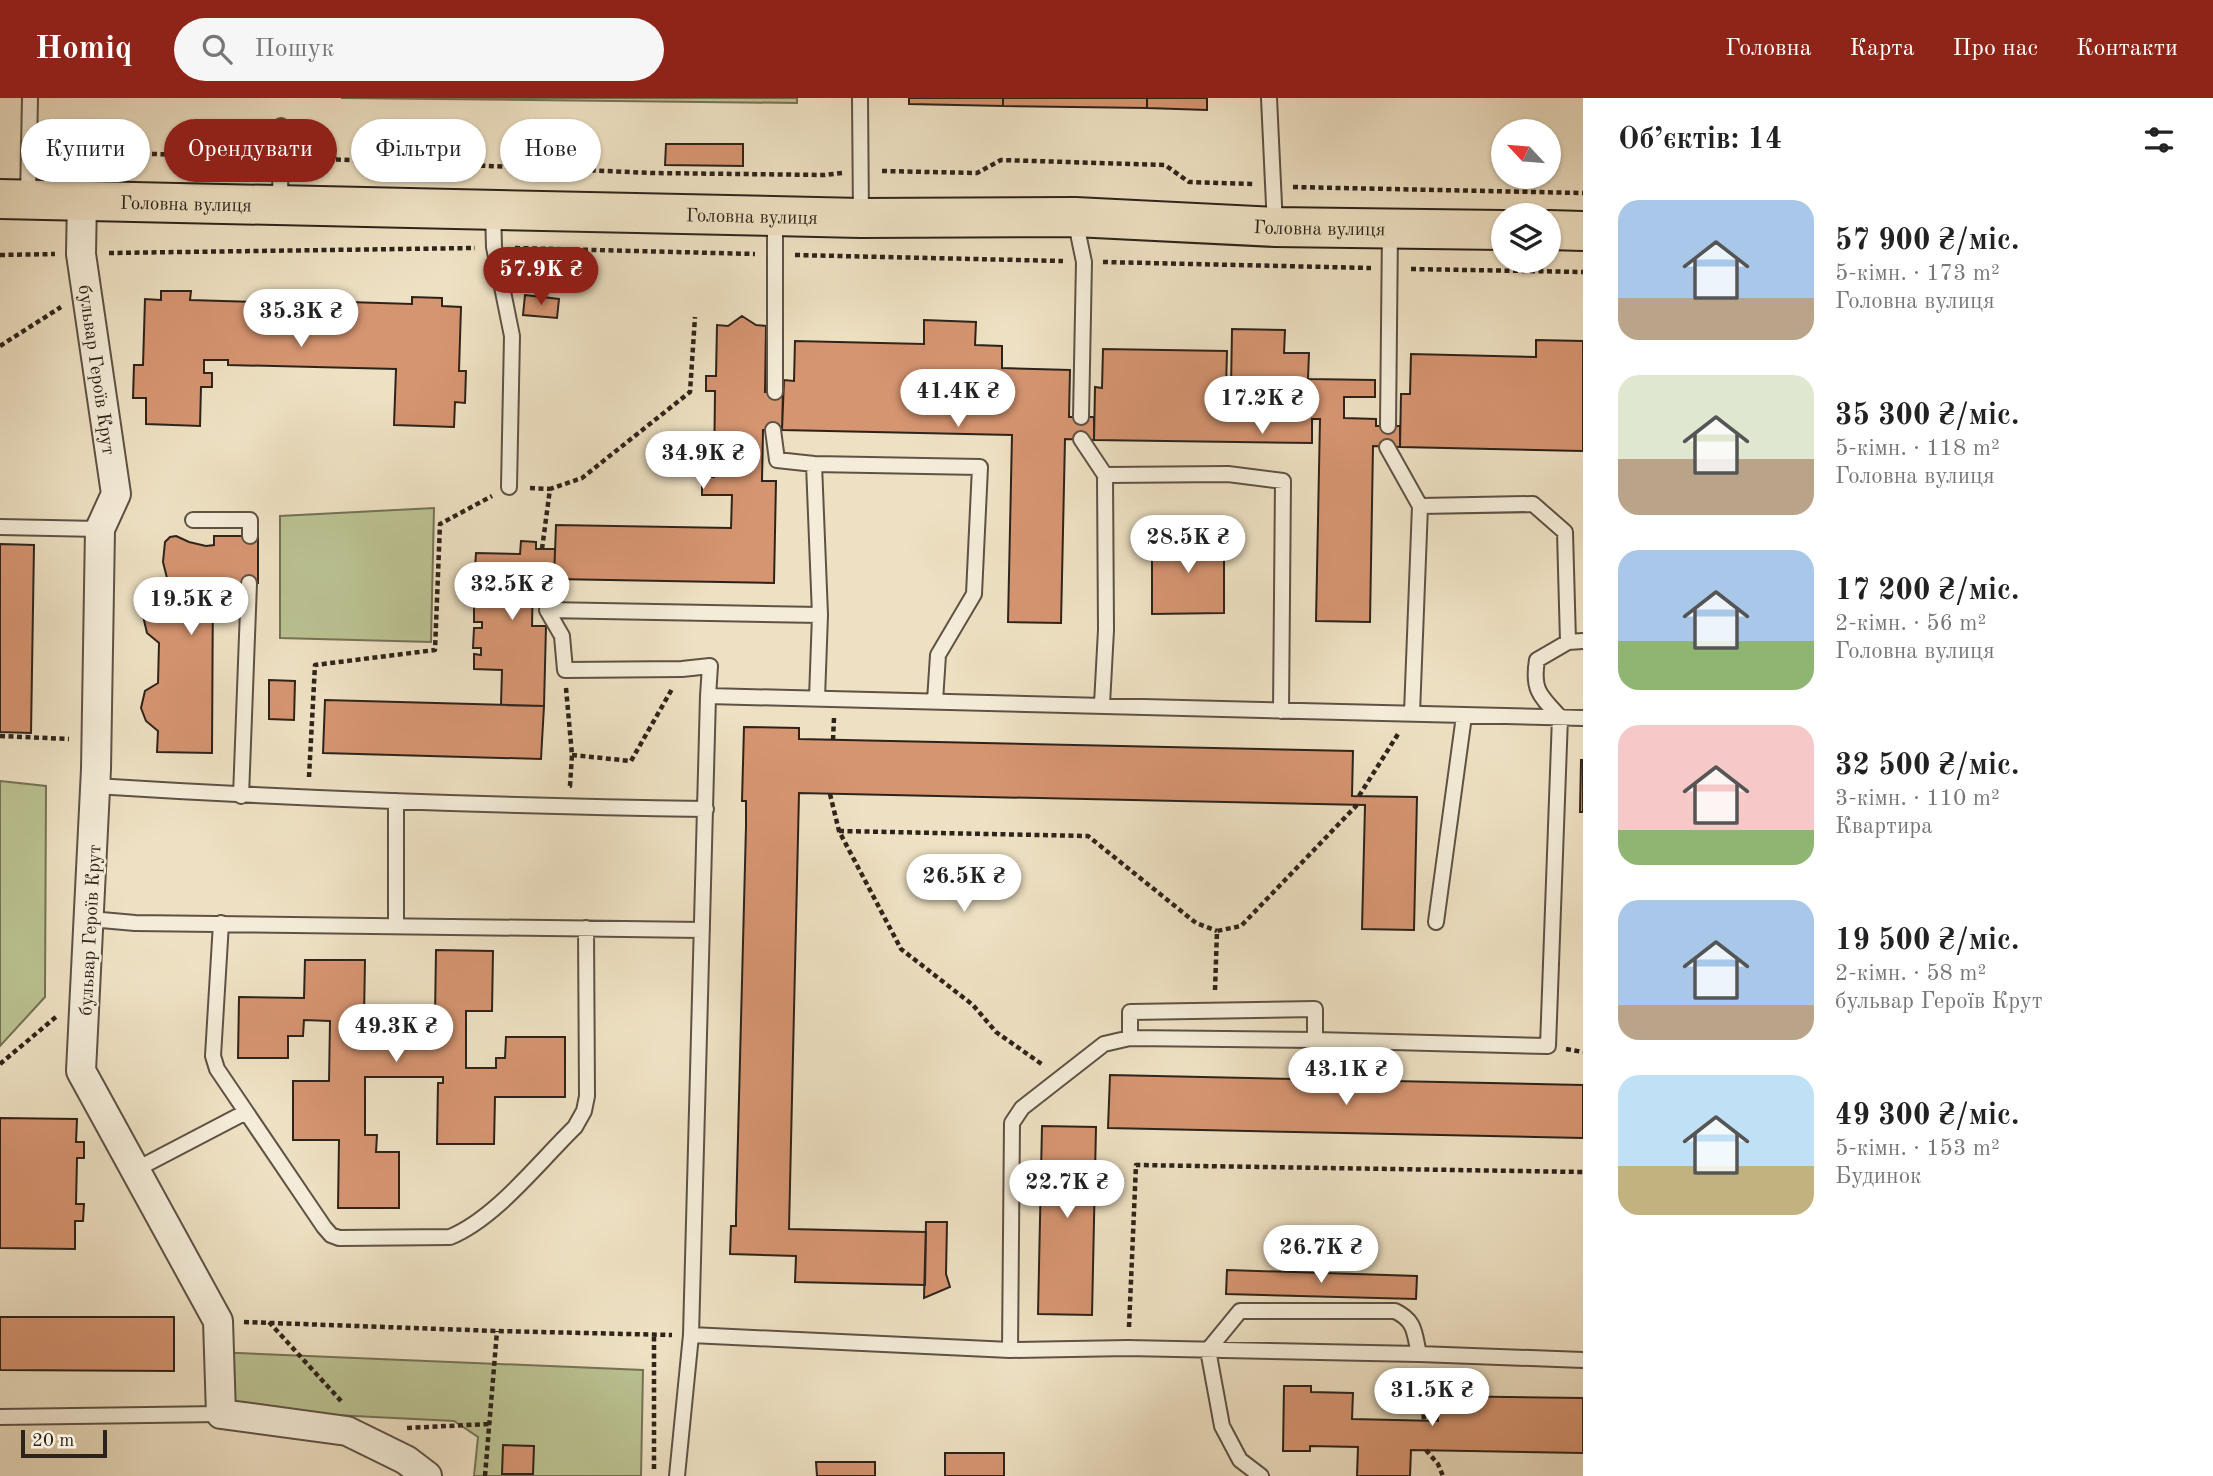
<!DOCTYPE html>
<html lang="uk">
<meta charset="utf-8">
<style>
:root{--surface:#fff;--page:#f6f6f6;--text:#222;--muted:#767676;--accent:#8f2418}
body{margin:0;font-family:"Old Standard TT",serif;background:var(--page);color:var(--text);height:100vh;display:flex;flex-direction:column;font-size:26px;white-space:nowrap}
*{box-sizing:border-box;margin:0}
p{font-size:23px;color:var(--muted)}
.icon{flex:none;width:38px;height:38px;fill:none;stroke:currentColor;stroke-width:2;stroke-linecap:round;stroke-linejoin:round}
.map{position:relative;flex:1;overflow:hidden}
.side{display:flex;flex-direction:column;background:var(--surface);width:630px}
.side>*{flex:none}
.top-card{position:absolute;left:21px;top:21px;width:665px;height:63px;display:flex;gap:14px}
.needle{width:46px;rotate:296deg}
.fabs{position:absolute;left:1491px;top:21px;display:grid;gap:14px}
.fabs a{display:grid;place-items:center;width:70px;height:70px;border-radius:50%;background:var(--surface);box-shadow:0 2px 5px #0004;font-size:35px}
.scale{position:absolute;left:21px;bottom:18px;width:86px;box-sizing:border-box;padding-left:7px;border:4px solid #2e231b;border-top:0;font-size:19px;line-height:24px;white-space:nowrap;color:#2e231b;-webkit-text-stroke:5px #f4ecd8;paint-order:stroke}
.price{position:absolute;translate:-50% -60px;padding:0 16px;border-radius:24px;background:#fff;color:#222;font-size:23px;line-height:46px;filter:drop-shadow(0 2px 4px #0008)}
.price::after{content:'';position:absolute;left:50%;top:42px;width:21px;height:16px;margin-left:-10px;background:inherit;clip-path:polygon(0 0,100% 0,50% 100%)}
.price.active{background:var(--accent);color:#fff}
ul{padding:0;list-style:none}
li{display:flex;align-items:center;gap:21px;height:175px;padding:0 35px}
li span{display:grid;place-items:center;flex:none;width:196px;height:140px;border-radius:21px;color:#555}
li>.icon{margin-inline-start:auto}
span .icon{width:84px;height:84px;fill:#fffc;stroke-width:1}
li b{font-size:30px}
h2{display:flex;justify-content:space-between;align-items:center;height:84px;padding:0 35px;font-size:30px}
.chip{padding:0 24px;border-radius:32px;background:var(--surface);box-shadow:0 2px 5px #0004;font-size:24px;line-height:63px}
.chip.active{background:var(--accent);color:#fff}
header{display:flex;align-items:center;gap:42px;box-sizing:border-box;height:98px;padding:0 35px;background:var(--accent);color:#fff}
header strong{font-size:33px}
nav{display:flex;gap:38px;margin-inline-start:auto;font-size:24px}
.search{width:490px;height:63px;background:var(--page);display:flex;align-items:center;gap:18px;box-sizing:border-box;padding:0 24px;border-radius:38px;color:var(--muted);font-size:26px}
main{display:flex;flex:1;min-height:0}
.map>svg:first-child{display:block}
.green{fill:#bbc292;stroke:#747256;stroke-width:2}
.building{fill:#d69571;stroke:#2e231b;stroke-width:2}
.lines{fill:none;stroke-linecap:round;stroke-linejoin:round}
.lane-casing{stroke:#5e5245;stroke-width:18}
.street-casing{stroke:#5e5245;stroke-width:32}
.primary-casing{stroke:#2e231b;stroke-width:42}
.path{stroke:#2e231b;stroke-width:4.5;stroke-dasharray:5 3.5;stroke-linecap:butt}
.lane{stroke:#f4ecd8;stroke-width:14}
.street{stroke:#f4ecd8;stroke-width:28}
.primary{stroke:#eee1c3;stroke-width:38}
.labels{text-anchor:middle;stroke-width:5;stroke-linejoin:round;paint-order:stroke}
.street-label{font-size:19px;fill:#2e231b;stroke:#f4ecd8}
</style>
<header>
<strong>Homiq</strong>
<div class="search"><svg class="icon" aria-label="search" viewBox="0 0 24 24"><circle cx="10" cy="10" r="6"/><path d="M15 15l6 6"/></svg>Пошук</div>
<nav><a>Головна</a><a>Карта</a><a>Про нас</a><a>Контакти</a></nav>
</header>
<main>
<div class="map">
<svg width="1583" height="1378" viewBox="0 0 1583 1378">
<rect width="100%" height="100%" fill="#eee1c3"/>
<filter id="stains"><feTurbulence type="fractalNoise" baseFrequency=".00286" numOctaves="4"/><feColorMatrix values="0 0 0 0 .2 0 0 0 0 .09 0 0 0 0 .02 0 0 0 .5 -.17"/></filter>
<radialGradient id="worn" r=".72"><stop offset=".6" stop-color="#630" stop-opacity="0"/><stop offset="1" stop-color="#630" stop-opacity=".3"/></radialGradient>
<path class="green" d="M341,0H797V5Z
M434,410L431,544L280,540V418Z
M0,683L46,688L45,899L0,948Z
M213,1254L643,1272L641,1378H474L478,1339L454,1323L214,1311Z"/>
<path class="building" d="M909,0H1003V8L909,6Z
M1003,0H1147V10L1003,8Z
M1147,0H1207V12L1147,10Z
M666,46H743V68L665,67Z
M161,193H191L190,202L286,205V195L316,196V203L412,206V199L442,200V208L461,209L459,273H466L465,305L455,304L454,329L394,327L396,271L228,267V262H204V275H212V289H201L200,328L146,326V300H133L134,267H143L145,201L161,202Z
M525,197L559,201L557,220L523,217Z
M742,218L756,227L766,228L765,294H783L782,332H763L762,383H776L774,485L554,481L556,427L731,430L732,397H702V379H714L715,293H706V278H716L717,227L728,228Z
M924,222L976,224L975,247L1002,248V270L1070,272L1069,319H1094V342L1065,341L1061,525L1008,524L1012,337L782,332L784,282L794,283L795,243L924,246Z
M1232,231L1285,232L1284,255H1309L1308,281L1375,282V299H1344V320L1376,321V328H1400V349L1373,348L1370,524L1316,523L1320,321H1312V345L1094,342L1095,289L1102,290L1103,251L1227,253L1226,291H1231Z
M1536,242L1583,243V353L1400,349L1401,296H1410L1411,256L1536,259Z
M176,438L189,444L206,448L214,447V438H258V485H230V481H213L212,655L157,654L158,633L146,623L141,610L145,593L158,585L159,545L147,535L143,518L150,505L159,500V480H167L163,464L165,444L170,439Z
M1152,439H1224V515L1152,516Z
M521,443L536,444V451H555L554,481L533,480L532,528H546L544,608L501,607L502,572L474,571V556L481,557V550H473L474,530H482V524H474V503H482V497H475L476,476H482L483,470H475L476,455L520,456Z
M0,446L34,447L31,635L0,634Z
M269,582L295,583L294,622L269,621Z
M325,602L544,608L541,661L323,655Z
M744,629L799,630V641L1353,653L1352,698L1417,699L1414,832L1362,831L1365,707L799,695L789,1131L926,1134L925,1187L795,1184L796,1158L730,1156L731,1128H736V1117L746,728V703H742Z
M1581,662H1583V714H1580Z
M436,852L493,853L492,913H466V970H496V960H505L506,939H565V999H495L494,1046H437L438,985H443V979H365V1037H377L376,1054H399V1110H338L339,1042H293V983H329L330,923L304,922L303,938H288V960H238L239,899L304,900L305,862H365L364,919H435Z
M1110,977L1583,987V1040L1108,1030Z
M0,1020L77,1021L76,1044H84V1060H77L76,1106H84L83,1123H75V1151L0,1150Z
M1042,1028L1096,1029L1092,1217L1038,1216Z
M926,1124H947L946,1176L950,1189L924,1200Z
M1227,1172L1417,1178L1416,1201L1226,1196Z
M0,1219H174V1273L0,1272Z
M1284,1288H1311V1294L1353,1295L1352,1321L1438,1323V1298L1583,1300V1355L1411,1352L1410,1378H1357L1358,1349L1310,1348V1353H1283Z
M503,1347L534,1348L533,1376H502Z
M945,1355H1004V1378H945Z
M816,1364H875V1378H817Z"/>
<g class="lines">
<g class="lane-casing">
<path id="lane" d="M860,0L861,119
M1269,0L1275,128
M28,99L30,0
M280,106L281,28
M493,112L494,149L512,238L509,389
M775,121V294
M1075,121L1084,164L1081,319
M1388,328L1390,132
M773,332L777,362L814,366
M1081,341L1105,377L1106,532L1102,606
M1387,349L1420,408L1412,615
M1105,377L1228,376L1283,383L1281,613
M1420,408L1533,406L1565,434L1568,544
M193,422H250V438
M0,429L100,431
M547,512L820,517
M547,512L562,538L565,572L682,571L710,568L708,598
M817,600L820,517L814,366L980,369L974,496L938,557L935,603
M95,688C299,701 502,708 706,711
M241,698L249,485
M90,821L135,825L702,832
M1436,824L1464,618
M221,825L213,958L217,971L324,1129L331,1137L339,1140L450,1139C496,1120 539,1064 575,1029L584,1013L587,998L586,830
M396,828V703
M1130,940V914L1315,911V942
M135,1072L246,1014
M691,1237L1010,1252L1128,1250L1419,1256L1583,1262
M1010,1252L1012,1025L1022,1010L1104,946L1130,940L1315,942L1548,948L1560,619C1540,598 1532,592 1537,562L1568,544L1583,543
M0,1319L221,1316
M677,1378L691,1237L708,598L1583,620
M1261,1378L1240,1362L1222,1328L1208,1252L1240,1213H1395C1416,1223 1414,1235 1419,1256"/>
</g>
<g class="street-casing">
<g id="street">
<path id="s1" d="M82,101L81,156L116,396L100,431L96,671L81,973L218,1223L221,1316L347,1333L406,1362L427,1378"/>
</g>
</g>
<g class="primary-casing">
<g id="primary">
<path id="s2" d="M0,101L861,120L1075,119L1275,129L1503,132"/>
<path d="M1549,132L1583,133"/>
</g>
</g>
<path class="path" d="M50,53L261,59
M302,60L652,75L825,77L842,75
M882,73L977,75L1001,62L1165,67L1189,84L1253,86
M1293,89L1583,95
M515,150L755,156
M109,155L475,150
M0,157L55,156
M795,157L1063,163
M1103,164L1371,170
M1411,171L1583,174
M0,248L61,209
M530,390L550,391
M542,451L550,391L582,380L690,294L695,219
M543,480L545,493
M566,590L572,657L570,688H568
M0,638L69,641
M833,642L834,620
M572,657L631,663L672,591
M309,679L315,567L435,552L440,426L492,398
M830,696L839,733L901,851L973,907L996,934L1043,967
M1359,698L1398,636
M839,733L1088,738L1196,825L1217,833
M1215,892L1217,833L1241,828L1357,707
M1566,951L1583,954
M0,966L57,918
M244,1224L497,1233L672,1237
M269,1224L341,1303
M1129,1229L1136,1067L1583,1074
M1420,1274L1424,1322
M407,1330L489,1326
M1426,1352L1438,1366L1443,1378
M654,1371V1236
M485,1378L497,1233"/>
<use href="#lane" class="lane"/>
<use href="#street" class="street"/>
<use href="#primary" class="primary"/>
</g>
<g class="labels">
<g class="street-label">
<text dy="7" stroke="none"><textPath href="#s2" startOffset="186">Головна вулиця</textPath></text>
<text dy="7" stroke="none"><textPath href="#s2" startOffset="752">Головна вулиця</textPath></text>
<text dy="7" stroke="none"><textPath href="#s2" startOffset="1320">Головна вулиця</textPath></text>
<text dy="7" stroke="none"><textPath href="#s1" startOffset="172">бульвар Героїв Крут</textPath></text>
<text transform="translate(89 832) rotate(-87)" y="7">бульвар Героїв Крут</text>
</g>
</g>
<rect width="100%" height="100%" filter="url(#stains)"/>
<rect width="100%" height="100%" fill="url(#worn)"/>
</svg>
<div class="fabs">
<a><svg class="needle" viewBox="-14 -14 28 28"><path d="M0-13l5 13h-10z" fill="#e53935"/><path d="M0 13l5-13h-10z" fill="#767676"/></svg></a>
<a><svg class="icon" aria-label="layers" viewBox="0 0 24 24"><path d="M12 4l9 5-9 5-9-5zM3 14l9 5 9-5"/></svg></a>
</div>
<div class="scale">20 m</div>
<b class="price active" style="left:541px;top:209px">57.9K ₴</b>
<b class="price" style="left:301px;top:251px">35.3K ₴</b>
<b class="price" style="left:958px;top:331px">41.4K ₴</b>
<b class="price" style="left:1262px;top:338px">17.2K ₴</b>
<b class="price" style="left:703px;top:393px">34.9K ₴</b>
<b class="price" style="left:1188px;top:477px">28.5K ₴</b>
<b class="price" style="left:512px;top:524px">32.5K ₴</b>
<b class="price" style="left:191px;top:539px">19.5K ₴</b>
<b class="price" style="left:964px;top:816px">26.5K ₴</b>
<b class="price" style="left:396px;top:966px">49.3K ₴</b>
<b class="price" style="left:1346px;top:1009px">43.1K ₴</b>
<b class="price" style="left:1067px;top:1122px">22.7K ₴</b>
<b class="price" style="left:1321px;top:1187px">26.7K ₴</b>
<b class="price" style="left:1432px;top:1330px">31.5K ₴</b>
<div class="top-card">
<a class="chip">Купити</a>
<a class="chip active">Орендувати</a>
<a class="chip">Фільтри</a>
<a class="chip">Нове</a>
</div>
</div>
<section class="side">
<h2>Об’єктів: 14<svg class="icon" aria-label="filters" viewBox="0 0 24 24"><path d="M4 7h16M4 17h16"/><circle cx="9" cy="7" r="2"/><circle cx="15" cy="17" r="2"/></svg></h2>
<ul>
<li><span style="background:linear-gradient(#a9c7e8 70%,#b9a48a 0)"><svg class="icon" aria-label="home" viewBox="0 0 24 24"><path d="M3 11l9-7 9 7M6 9v11h12V9"/></svg></span><div><b>57 900 ₴/міс.</b><p>5-кімн. · 173 m²</p><p>Головна вулиця</p></div></li>
<li><span style="background:linear-gradient(#dfe7d0 60%,#b9a48a 0)"><svg class="icon" aria-label="home" viewBox="0 0 24 24"><path d="M3 11l9-7 9 7M6 9v11h12V9"/></svg></span><div><b>35 300 ₴/міс.</b><p>5-кімн. · 118 m²</p><p>Головна вулиця</p></div></li>
<li><span style="background:linear-gradient(#a9c7e8 65%,#8fb573 0)"><svg class="icon" aria-label="home" viewBox="0 0 24 24"><path d="M3 11l9-7 9 7M6 9v11h12V9"/></svg></span><div><b>17 200 ₴/міс.</b><p>2-кімн. · 56 m²</p><p>Головна вулиця</p></div></li>
<li><span style="background:linear-gradient(#f6c9c9 75%,#8fb573 0)"><svg class="icon" aria-label="home" viewBox="0 0 24 24"><path d="M3 11l9-7 9 7M6 9v11h12V9"/></svg></span><div><b>32 500 ₴/міс.</b><p>3-кімн. · 110 m²</p><p>Квартира</p></div></li>
<li><span style="background:linear-gradient(#a9c7e8 75%,#b9a48a 0)"><svg class="icon" aria-label="home" viewBox="0 0 24 24"><path d="M3 11l9-7 9 7M6 9v11h12V9"/></svg></span><div><b>19 500 ₴/міс.</b><p>2-кімн. · 58 m²</p><p>бульвар Героїв Крут</p></div></li>
<li><span style="background:linear-gradient(#bfe0f5 65%,#c2b280 0)"><svg class="icon" aria-label="home" viewBox="0 0 24 24"><path d="M3 11l9-7 9 7M6 9v11h12V9"/></svg></span><div><b>49 300 ₴/міс.</b><p>5-кімн. · 153 m²</p><p>Будинок</p></div></li>
</ul>
</section>
</main>
